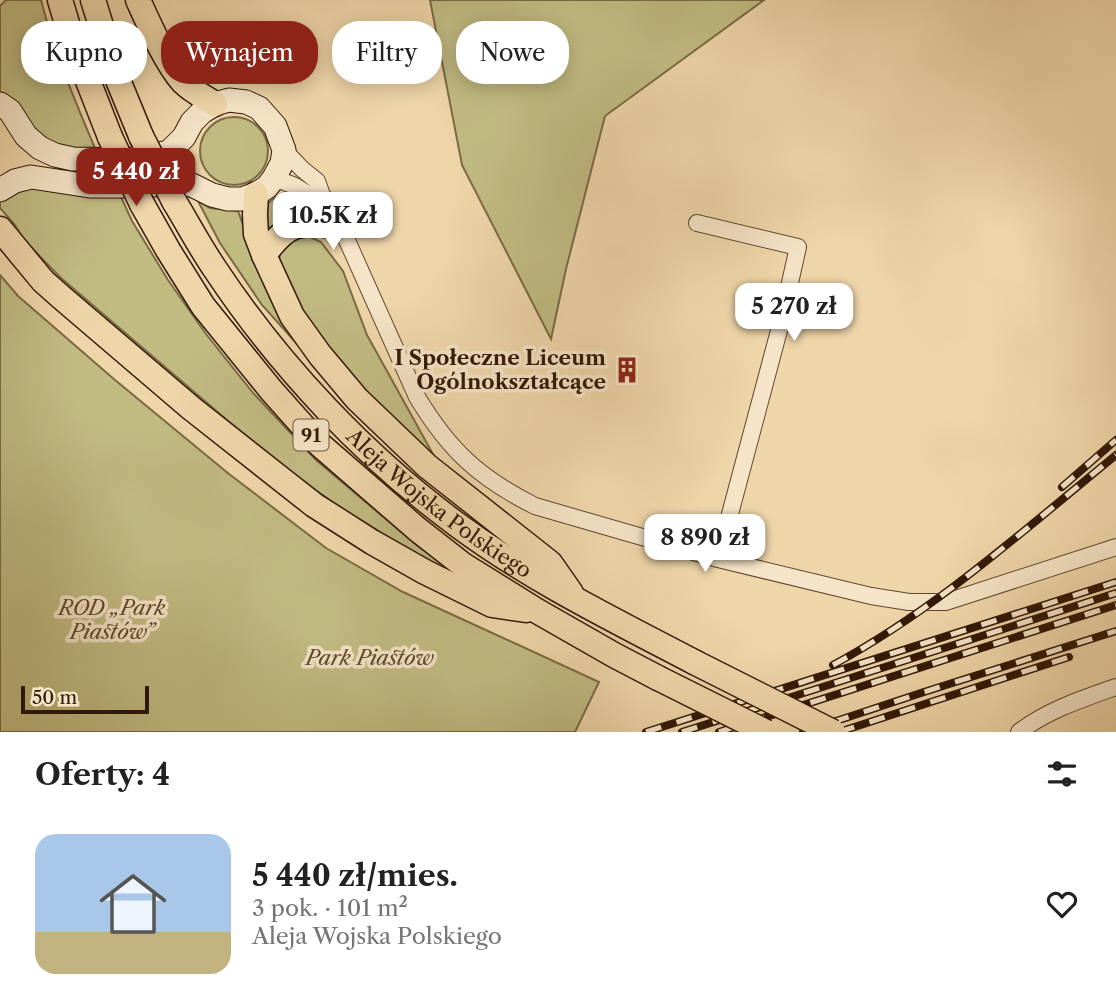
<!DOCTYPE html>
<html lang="pl">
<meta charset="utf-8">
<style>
:root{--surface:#fff;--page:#f2f2f2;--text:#222;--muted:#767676;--accent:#8f2418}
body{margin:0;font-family:"Libre Caslon Text",serif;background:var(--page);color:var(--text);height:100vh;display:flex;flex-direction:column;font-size:26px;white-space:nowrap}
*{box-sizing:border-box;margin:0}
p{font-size:23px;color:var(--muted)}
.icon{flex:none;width:38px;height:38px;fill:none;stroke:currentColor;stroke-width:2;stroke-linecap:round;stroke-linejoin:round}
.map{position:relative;height:732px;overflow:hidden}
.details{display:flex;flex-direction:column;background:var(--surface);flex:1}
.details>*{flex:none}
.banner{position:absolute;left:21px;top:21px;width:700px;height:63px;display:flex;gap:14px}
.scale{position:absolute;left:21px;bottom:18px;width:128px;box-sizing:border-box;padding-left:7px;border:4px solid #321806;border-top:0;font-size:19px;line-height:24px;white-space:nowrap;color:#321806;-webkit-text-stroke:5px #f5e4c7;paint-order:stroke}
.price{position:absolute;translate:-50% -60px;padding:0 16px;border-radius:14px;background:#fff;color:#222;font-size:23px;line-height:46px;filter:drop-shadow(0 2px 4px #0008)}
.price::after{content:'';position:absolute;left:50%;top:42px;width:21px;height:16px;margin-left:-10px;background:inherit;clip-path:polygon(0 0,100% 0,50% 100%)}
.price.selected{background:var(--accent);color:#fff}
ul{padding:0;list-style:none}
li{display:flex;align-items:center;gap:21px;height:175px;padding:0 35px}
li span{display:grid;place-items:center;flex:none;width:196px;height:140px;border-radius:21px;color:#555}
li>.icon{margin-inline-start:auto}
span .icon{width:84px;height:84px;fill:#fffc;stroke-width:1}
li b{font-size:30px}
h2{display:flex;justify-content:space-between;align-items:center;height:84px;padding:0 35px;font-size:30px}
.tag{padding:0 24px;border-radius:28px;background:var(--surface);box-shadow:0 4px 18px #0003;font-size:24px;line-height:63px}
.tag.selected{background:var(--accent);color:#fff}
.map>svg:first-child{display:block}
.green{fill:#c1bb82;stroke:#7a6a44;stroke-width:2}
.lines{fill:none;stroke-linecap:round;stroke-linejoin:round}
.street-casing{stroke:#61482f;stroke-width:18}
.secondary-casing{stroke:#321806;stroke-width:25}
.primary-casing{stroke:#321806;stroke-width:27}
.street{stroke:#f5e4c7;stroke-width:16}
.secondary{stroke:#f5e4c7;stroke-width:23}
.primary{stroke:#efd6a9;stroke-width:24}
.rail-casing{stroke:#321806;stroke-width:8}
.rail{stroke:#f5e4c7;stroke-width:5;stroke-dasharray:16;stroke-linecap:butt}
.primary-bridge-casing{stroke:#321806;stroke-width:27;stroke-linecap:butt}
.primary-bridge{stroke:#efd6a9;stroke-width:24}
.labels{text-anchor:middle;stroke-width:7;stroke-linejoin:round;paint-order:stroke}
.shield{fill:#f5e4c7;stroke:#6c5540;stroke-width:2}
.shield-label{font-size:19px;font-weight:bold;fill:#321806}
.poi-label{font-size:21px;font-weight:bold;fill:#321806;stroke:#f5e4c7;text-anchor:end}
.street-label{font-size:21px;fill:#321806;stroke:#f5e4c7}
.park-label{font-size:21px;font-style:italic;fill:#5d492b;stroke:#f5e4c7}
</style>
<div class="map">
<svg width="1116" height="732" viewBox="0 0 1116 732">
<rect width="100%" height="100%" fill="#efd6a9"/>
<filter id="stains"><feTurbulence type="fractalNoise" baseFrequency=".00286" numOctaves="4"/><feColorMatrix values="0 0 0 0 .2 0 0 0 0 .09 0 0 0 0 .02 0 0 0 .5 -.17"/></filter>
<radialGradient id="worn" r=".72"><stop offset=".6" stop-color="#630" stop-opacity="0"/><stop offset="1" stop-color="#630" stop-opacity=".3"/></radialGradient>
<path class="green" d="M6,0H41C54,52 76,103 97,153L55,145L36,132L0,94V6Z
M430,0H764L605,116L566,269L551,339L462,165Z
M200 151a34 34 0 1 1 68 0a34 34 0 1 1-68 0Z
M23,187L121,197L132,221L168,280L206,334L254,394L316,460L419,547L474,585L410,550L340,508L262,450L61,278L24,240L15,225L0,208V199Z
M287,194L307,201L321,216L265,238L263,210C270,200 275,196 287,194Z
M198,201L210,208L238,211L265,286L298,345L262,305L220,243Z
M304,234L321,242L343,271L367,335L434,456C420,445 404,434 391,422C364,395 271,291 280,253C282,242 294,237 304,234Z
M0,275L18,296L115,380L229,474L326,548L403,592L599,682L575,732H0Z"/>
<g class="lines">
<g class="street-casing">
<path id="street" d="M284,150L302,169L317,181L322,195L333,209L417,397C449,450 479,478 535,506L718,559L871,596L909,602H946L1116,547
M274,178L295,186L308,194L322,195
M697,223L798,247L781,323L718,559
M1019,732C1048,710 1082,699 1116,687"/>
</g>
<g class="secondary-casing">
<path id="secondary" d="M0,104L10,111L26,136L40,148L55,155L73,159L126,160L169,152L184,137L192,122L202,112L215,104L229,100L246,102L259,108L275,126L284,150L282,163L274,178L267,187L256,194L242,199H228L212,195L192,185L182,183L138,186H90L31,177L15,181L0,190"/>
</g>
<g class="primary-casing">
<g id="primary">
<path d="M60,0L72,40L110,137"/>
<path d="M93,0L118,80L141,136"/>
<path d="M138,0C149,24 166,63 183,82C192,91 204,97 215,104"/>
<path d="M256,194L255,215L256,234L264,255L292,316L320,355L357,399L427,466L550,563L571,593"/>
<path id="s1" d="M174,201C188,224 200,247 215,269C280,367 365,457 459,526C532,580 614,620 694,662"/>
<path d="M142,204L168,250L203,306L271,390L319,444L417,529L463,565L537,611L614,655L658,678"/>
<path d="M0,229L43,281L61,297L191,408L314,505L372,542L425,572L492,605L526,610"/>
<path d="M264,255C290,219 300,223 342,226"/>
</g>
</g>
<use href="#street" class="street"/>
<use href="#secondary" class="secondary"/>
<use href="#primary" class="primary"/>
<g class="rail-casing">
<path id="rail" d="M1062,487L1116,440
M833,665C937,609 1025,529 1116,455
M646,732L1116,582
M682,732L1116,593
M719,732L1116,605
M803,732L924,692L1116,631
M839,732L1069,657"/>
</g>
<use href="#rail" class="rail"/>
<g class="primary-bridge-casing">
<path id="primary-bridge" d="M141,136L174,201
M110,137L142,204
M694,662L833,732
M658,678L766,732"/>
</g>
<use href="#primary-bridge" class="primary-bridge"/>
</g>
<defs>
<g id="building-bare" transform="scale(2.1)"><path d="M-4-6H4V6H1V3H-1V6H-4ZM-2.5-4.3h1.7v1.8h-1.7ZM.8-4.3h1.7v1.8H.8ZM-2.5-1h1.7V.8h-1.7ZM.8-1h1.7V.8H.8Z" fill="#8f2418" stroke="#f5e4c7" stroke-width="2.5" paint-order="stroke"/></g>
</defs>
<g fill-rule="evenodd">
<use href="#building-bare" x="627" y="370"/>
</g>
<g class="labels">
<rect class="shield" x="293.5" y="419.5" width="35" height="31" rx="5"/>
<g class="shield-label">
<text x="311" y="442">91</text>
</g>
<g class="poi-label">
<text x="606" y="365">I Społeczne Liceum<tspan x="606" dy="24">Ogólnokształcące</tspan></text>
</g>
<g class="street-label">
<text dy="7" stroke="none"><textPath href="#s1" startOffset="406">Aleja Wojska Polskiego</textPath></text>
</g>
<g class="park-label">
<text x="112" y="615">ROD „Park<tspan x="112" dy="24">Piastów”</tspan></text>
<text x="370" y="665">Park Piastów</text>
</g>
</g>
<rect width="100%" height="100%" filter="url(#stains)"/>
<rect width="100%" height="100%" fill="url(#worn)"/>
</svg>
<div class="scale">50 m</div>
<b class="price selected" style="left:136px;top:208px">5 440 zł</b>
<b class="price" style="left:333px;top:252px">10.5K zł</b>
<b class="price" style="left:794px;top:343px">5 270 zł</b>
<b class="price" style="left:705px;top:574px">8 890 zł</b>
<div class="banner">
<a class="tag">Kupno</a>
<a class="tag selected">Wynajem</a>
<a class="tag">Filtry</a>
<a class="tag">Nowe</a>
</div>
</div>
<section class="details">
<h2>Oferty: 4<svg class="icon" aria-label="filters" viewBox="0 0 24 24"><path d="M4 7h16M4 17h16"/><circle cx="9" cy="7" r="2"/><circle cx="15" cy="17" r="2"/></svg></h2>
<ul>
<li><span style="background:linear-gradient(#a9c7e8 70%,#c2b280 0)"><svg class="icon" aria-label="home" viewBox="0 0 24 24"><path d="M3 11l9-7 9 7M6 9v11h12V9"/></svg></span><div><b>5 440 zł/mies.</b><p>3 pok. · 101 m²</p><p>Aleja Wojska Polskiego</p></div><svg class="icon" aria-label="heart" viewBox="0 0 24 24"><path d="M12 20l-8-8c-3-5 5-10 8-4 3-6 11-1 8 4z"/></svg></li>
</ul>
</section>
